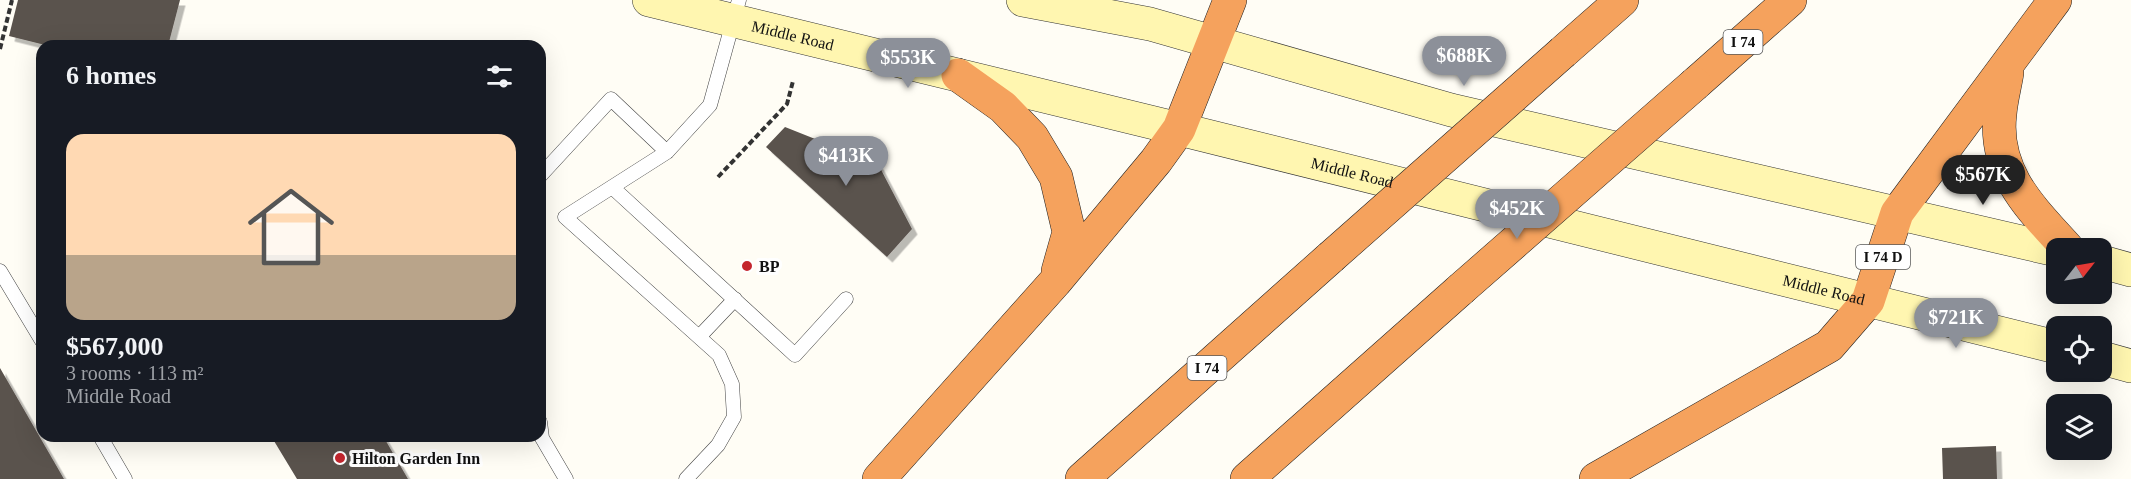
<!DOCTYPE html>
<meta charset="utf-8">
<style>
:root{--surface:#171b24;--page:#20242c;--text:#f1f3f6;--muted:#9ea1a6;--line:#363941;--accent:#8c9099}
body{margin:0;font-family:Georgia,serif;background:var(--page);color:var(--text);height:100vh;display:flex;flex-direction:column;font-size:22px;white-space:nowrap}
*{box-sizing:border-box;margin:0}
p{font-size:20px;color:var(--muted)}
.icon{flex:none;width:33px;height:33px;fill:none;stroke:currentColor;stroke-width:2;stroke-linecap:round;stroke-linejoin:round}
.map{position:relative;flex:1;overflow:hidden}
.side{position:absolute;left:36px;top:40px;width:510px;height:402px;display:flex;flex-direction:column;background:var(--surface);border-radius:18px;box-shadow:0 6px 24px #0002}
.side>*{flex:none}
.needle{width:39px;rotate:59deg}
.fabs{position:absolute;left:2046px;top:238px;display:grid;gap:12px}
.fabs a{display:grid;place-items:center;width:66px;height:66px;border-radius:12px;background:var(--surface);box-shadow:0 6px 24px #0002;font-size:30px}
.price{position:absolute;translate:-50% -51px;padding:0 14px;border-radius:21px;background:var(--accent);color:#fff;font-size:20px;line-height:39px;filter:drop-shadow(0 2px 3px #0008)}
.price::after{content:'';position:absolute;left:50%;top:36px;width:18px;height:14px;margin-left:-9px;background:inherit;clip-path:polygon(0 0,100% 0,50% 100%)}
.price.active{background:#222;color:#fff}
ul{padding:0;list-style:none}
li{display:grid;align-content:center;gap:12px;height:318px;padding:0 30px}
li+li{border-top:2px solid var(--line)}
li span{display:grid;place-items:center;height:186px;border-radius:18px;color:#555}
li>.icon{margin-inline-start:auto}
span .icon{width:108px;height:108px;fill:#fffc;stroke-width:1}
li b{font-size:26px}
h2{display:flex;justify-content:space-between;align-items:center;height:72px;padding:0 30px;font-size:26px}
.map>svg:first-child{display:block}
.building{fill:#5a524d;filter:url(#shadow)}
.lines{fill:none;stroke-linecap:round;stroke-linejoin:round}
.lane-casing{stroke:#444;stroke-width:15}
.secondary-casing{stroke:#333;stroke-width:34}
.highway-casing{stroke:#222;stroke-width:34}
.path{stroke:#333;stroke-width:4;stroke-dasharray:6 3;stroke-linecap:butt}
.lane{stroke:#fff;stroke-width:14}
.secondary{stroke:#fff6b0;stroke-width:33}
.highway{stroke:#f5a25d;stroke-width:33}
.highway-bridge-casing{stroke:#222;stroke-width:34;stroke-linecap:butt}
.highway-bridge{stroke:#f5a25d;stroke-width:33}
.poi-dot{fill:#c4262e;stroke:#fff;stroke-width:2}
.labels{text-anchor:middle;stroke-width:6;stroke-linejoin:round;paint-order:stroke}
.shield{fill:#fff;stroke:#585858;stroke-width:1.5}
.shield-label{font-size:15px;font-weight:bold;fill:#111}
.street-label{font-size:16px;fill:#111;stroke:#fff}
.poi-label{font-size:16px;font-weight:bold;fill:#111;stroke:#fff;text-anchor:start}
</style>
<div class="map">
<svg width="2131" height="479" viewBox="0 0 2131 479">
<defs>
<filter id="shadow"><feDropShadow dx="5.5" dy="5.5" stdDeviation="0" flood-color="#0004"/></filter>
</defs>
<rect width="100%" height="100%" fill="#fffdf5"/>
<path class="building" d="M18,0H180L168,46H49L9,36Z
M785,127L878,164L912,229L887,257L766,147Z
M0,368L64,479H0Z
M271,436H383L408,479H297Z
M1996,446L1997,479H1943L1942,448Z"/>
<g class="lines">
<g class="lane-casing">
<path id="lane" d="M667,152L710,105L739,0
M540,176L611,99L667,152L565,217L719,355L732,384L734,417L718,445L686,479
M612,187L795,355L846,299
M0,271L42,341
M699,337L735,299
M540,422L542,438L566,479
M100,436L125,479"/>
</g>
<g class="secondary-casing">
<g id="secondary">
<path id="s1" d="M649,0L1179,129L2056,347"/>
<path d="M1023,0L1150,24L1451,110L2056,250"/>
<path d="M2102,262L2131,270"/>
<path d="M2102,358L2131,366"/>
</g>
</g>
<g class="highway-casing">
<path id="highway" d="M1563,52L1622,0
M2007,73C2005,86 2001,100 2000,114C1993,173 2032,209 2068,249
M958,75L1003,107L1032,137L1056,177L1069,232L1058,271
M1695,84L1790,0
M879,479L1055,282L1156,161L1179,129L1230,0
M1082,479L1331,257
M1247,479L1461,289
M1596,479L1829,346L1868,301L1897,213L2055,0"/>
</g>
<path class="path" d="M0,49L12,0
M718,177L787,104L793,81"/>
<use href="#lane" class="lane"/>
<use href="#secondary" class="secondary"/>
<use href="#highway" class="highway"/>
<g class="highway-bridge-casing">
<path id="highway-bridge" d="M1331,257L1563,52
M1461,289L1695,84"/>
</g>
<use href="#highway-bridge" class="highway-bridge"/>
</g>
<g class="poi-dot">
<circle cx="747" cy="266" r="6"/>
<circle cx="340" cy="458" r="6"/>
</g>
<g class="labels">
<g class="shield">
<rect x="1723.5" y="30" width="39" height="24" rx="4.5"/>
<rect x="1856" y="245" width="54" height="24" rx="4.5"/>
<rect x="1187.5" y="356" width="39" height="24" rx="4.5"/>
</g>
<g class="shield-label">
<text x="1743" y="47">I 74</text>
<text x="1883" y="262">I 74 D</text>
<text x="1207" y="373">I 74</text>
</g>
<g class="street-label">
<text dy="6" stroke="none"><textPath href="#s1" startOffset="148">Middle Road</textPath></text>
<text dy="6" stroke="none"><textPath href="#s1" startOffset="724">Middle Road</textPath></text>
<text dy="6" stroke="none"><textPath href="#s1" startOffset="1210">Middle Road</textPath></text>
</g>
<g class="poi-label">
<text x="759" y="272">BP</text>
<text x="352" y="464">Hilton Garden Inn</text>
</g>
</g>
</svg>
<div class="fabs">
<a><svg class="needle" viewBox="-14 -14 28 28"><path d="M0-13l5 13h-10z" fill="#e53935"/><path d="M0 13l5-13h-10z" fill="#9ea1a6"/></svg></a>
<a><svg class="icon" aria-label="locate" viewBox="0 0 24 24"><circle cx="12" cy="12" r="6"/><path d="M12 2v4M12 18v4M2 12h4M18 12h4"/></svg></a>
<a><svg class="icon" aria-label="layers" viewBox="0 0 24 24"><path d="M12 4l9 5-9 5-9-5zM3 14l9 5 9-5"/></svg></a>
</div>
<b class="price" style="left:1464px;top:87px">$688K</b>
<b class="price" style="left:908px;top:89px">$553K</b>
<b class="price" style="left:846px;top:187px">$413K</b>
<b class="price active" style="left:1983px;top:206px">$567K</b>
<b class="price" style="left:1517px;top:240px">$452K</b>
<b class="price" style="left:1956px;top:349px">$721K</b>
<section class="side">
<h2>6 homes<svg class="icon" aria-label="filters" viewBox="0 0 24 24"><path d="M4 7h16M4 17h16"/><circle cx="9" cy="7" r="2"/><circle cx="15" cy="17" r="2"/></svg></h2>
<ul>
<li><span style="background:linear-gradient(#ffd9b3 65%,#b9a48a 0)"><svg class="icon" aria-label="home" viewBox="0 0 24 24"><path d="M3 11l9-7 9 7M6 9v11h12V9"/></svg></span><div><b>$567,000</b><p>3 rooms · 113 m²</p><p>Middle Road</p></div></li>
</ul>
</section>
</div>
